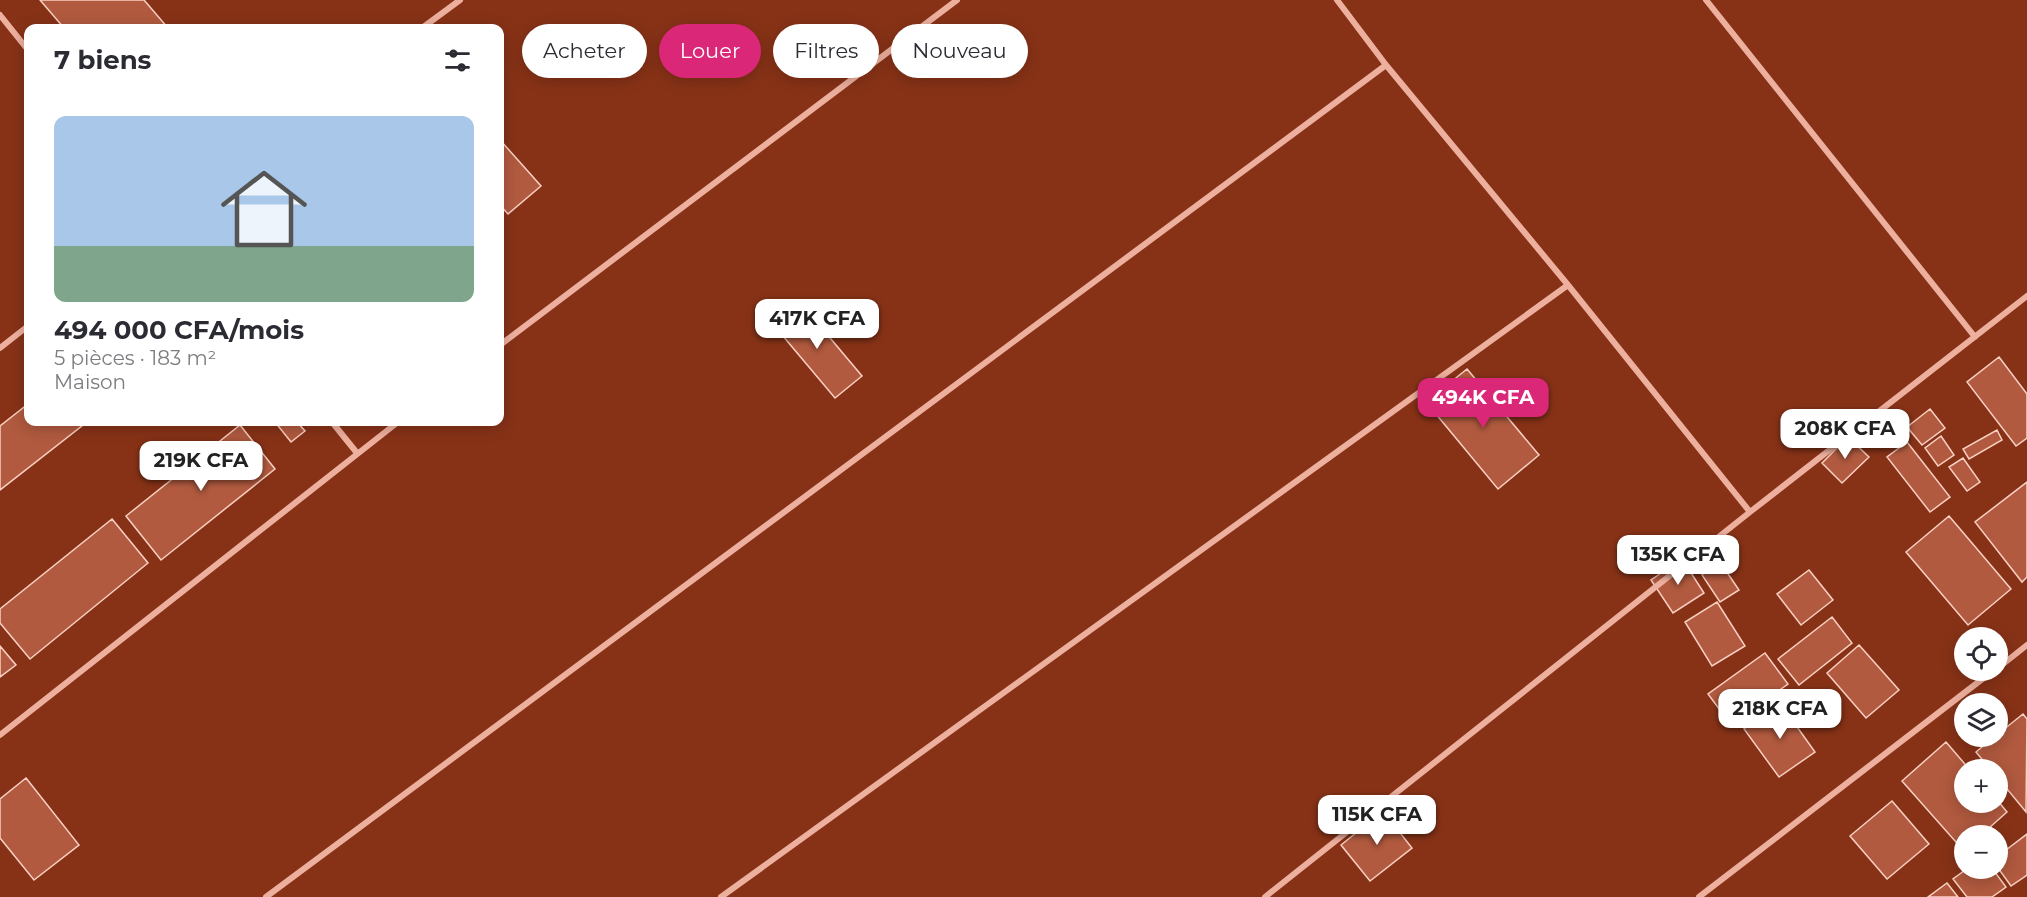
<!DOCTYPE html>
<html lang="fr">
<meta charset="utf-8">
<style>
:root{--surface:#fff;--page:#f2f2f3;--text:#2b2b33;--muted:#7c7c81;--line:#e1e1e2;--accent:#db2777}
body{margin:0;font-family:Montserrat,sans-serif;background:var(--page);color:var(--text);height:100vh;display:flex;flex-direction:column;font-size:22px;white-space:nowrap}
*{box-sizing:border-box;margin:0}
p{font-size:20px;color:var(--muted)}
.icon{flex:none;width:33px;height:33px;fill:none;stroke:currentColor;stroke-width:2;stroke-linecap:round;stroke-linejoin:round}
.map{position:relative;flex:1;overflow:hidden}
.details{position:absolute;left:24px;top:24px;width:480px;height:402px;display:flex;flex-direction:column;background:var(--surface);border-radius:12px;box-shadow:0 3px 15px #0003}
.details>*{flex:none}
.hud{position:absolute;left:522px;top:24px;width:570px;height:54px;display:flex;gap:12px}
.controls{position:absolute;left:1954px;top:627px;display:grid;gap:12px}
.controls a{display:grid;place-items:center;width:54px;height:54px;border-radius:50%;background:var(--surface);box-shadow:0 3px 15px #0003;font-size:30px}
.price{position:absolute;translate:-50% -51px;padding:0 14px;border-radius:12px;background:#fff;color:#222;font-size:20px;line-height:39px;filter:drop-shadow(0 2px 3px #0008)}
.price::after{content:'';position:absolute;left:50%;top:36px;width:18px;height:14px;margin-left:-9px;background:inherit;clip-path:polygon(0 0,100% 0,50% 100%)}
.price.selected{background:var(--accent);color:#fff}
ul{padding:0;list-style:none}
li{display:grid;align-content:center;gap:12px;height:318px;padding:0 30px}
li+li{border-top:2px solid var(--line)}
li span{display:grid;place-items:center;height:186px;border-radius:12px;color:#555}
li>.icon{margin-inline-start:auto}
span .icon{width:108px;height:108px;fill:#fffc;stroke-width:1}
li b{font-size:26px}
h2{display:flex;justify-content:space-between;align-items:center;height:72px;padding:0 30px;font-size:26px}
.chip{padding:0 21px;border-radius:27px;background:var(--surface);box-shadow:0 3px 15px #0003;font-size:21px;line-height:54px}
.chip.selected{background:var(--accent);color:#fff}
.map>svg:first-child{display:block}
.building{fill:#b15a3f;stroke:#fad0c3;stroke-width:1.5}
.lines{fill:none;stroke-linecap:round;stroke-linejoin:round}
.minor{stroke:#eeb09e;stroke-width:6}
</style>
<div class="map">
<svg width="2027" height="897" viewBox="0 0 2027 897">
<rect width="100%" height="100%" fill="#873217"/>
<path class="building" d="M40,0H144L168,28H64Z
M500,140L541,186L508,214L500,205Z
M799,301L862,376L835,398L772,323Z
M1999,357L2027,394V438L2016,446L1967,382Z
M1467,369L1539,455L1498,489L1426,402Z
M28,404V422H87L0,490V426Z
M1930,409L1945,428L1922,445L1907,427Z
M275,422H297L305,431L291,442Z
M240,425L275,469L161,560L126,516Z
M1997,430L2002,440L1969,459L1963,449Z
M1941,436L1954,455L1938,466L1925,448Z
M1848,437L1869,457L1842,483L1822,463Z
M1907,442L1950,497L1930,512L1887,457Z
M1963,458L1980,482L1967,491L1949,467Z
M2027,482V577L2022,582L1975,522Z
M1949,516L2011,589L1968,625L1906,552Z
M112,519L148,563L30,659L0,623V609Z
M1682,559L1704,593L1673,613L1651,580Z
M1720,562L1739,590L1720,602L1702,575Z
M1809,570L1833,600L1801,625L1777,594Z
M1717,602L1745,646L1712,666L1685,622Z
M1832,617L1852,643L1799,685L1778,659Z
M1859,645L1899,690L1866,718L1827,673Z
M0,646L16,665L0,677Z
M1765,653L1788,684L1731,725L1708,694Z
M1780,703L1815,752L1779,777L1744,729Z
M2023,714L2027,719L2026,812L1998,778V770H1991L1976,752L1995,736H1998V734Z
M1946,742L1970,770H1965V802H1998V801L2007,812L1980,836H1965V848L1963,850L1902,781Z
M26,778L79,845L34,880L0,838V799Z
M1892,801L1929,844L1887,879L1850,836Z
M1383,811L1412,848L1370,881L1341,845Z
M2027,834V875L2011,886L1998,868V856Z
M1968,868H1992L2006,887L1992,897H1967L1953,879Z
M1947,883L1958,897H1928Z"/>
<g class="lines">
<path class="minor" d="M1337,0L1386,65L1568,285L1750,512
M1706,0L1975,337
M0,15L28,50
M422,28L460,0
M500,345L957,0
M0,348L28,326
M332,422L357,453
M1998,668L2027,645
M0,735L398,422
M266,897L1386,65
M721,897L1568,285
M1265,897L1750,512L2027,296
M1699,897L1994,670"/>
</g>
</svg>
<div class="controls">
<a><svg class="icon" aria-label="locate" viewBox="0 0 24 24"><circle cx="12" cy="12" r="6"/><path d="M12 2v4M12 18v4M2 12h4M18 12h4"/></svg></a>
<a><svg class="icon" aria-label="layers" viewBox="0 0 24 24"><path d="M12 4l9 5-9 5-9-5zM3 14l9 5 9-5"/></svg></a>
<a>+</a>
<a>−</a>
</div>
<b class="price" style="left:817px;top:350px">417K CFA</b>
<b class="price selected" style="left:1483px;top:429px">494K CFA</b>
<b class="price" style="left:1845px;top:460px">208K CFA</b>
<b class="price" style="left:201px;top:492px">219K CFA</b>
<b class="price" style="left:1678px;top:586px">135K CFA</b>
<b class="price" style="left:1780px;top:740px">218K CFA</b>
<b class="price" style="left:1377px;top:846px">115K CFA</b>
<div class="hud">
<a class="chip">Acheter</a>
<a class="chip selected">Louer</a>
<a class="chip">Filtres</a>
<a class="chip">Nouveau</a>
</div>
<section class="details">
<h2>7 biens<svg class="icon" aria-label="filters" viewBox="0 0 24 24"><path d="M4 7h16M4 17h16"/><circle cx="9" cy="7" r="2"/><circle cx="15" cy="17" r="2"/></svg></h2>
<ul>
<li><span style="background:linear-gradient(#a9c7e8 70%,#7fa58c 0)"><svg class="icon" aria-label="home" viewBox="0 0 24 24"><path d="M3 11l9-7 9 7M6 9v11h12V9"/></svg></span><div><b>494 000 CFA/mois</b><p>5 pièces · 183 m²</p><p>Maison</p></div></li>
</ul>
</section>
</div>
